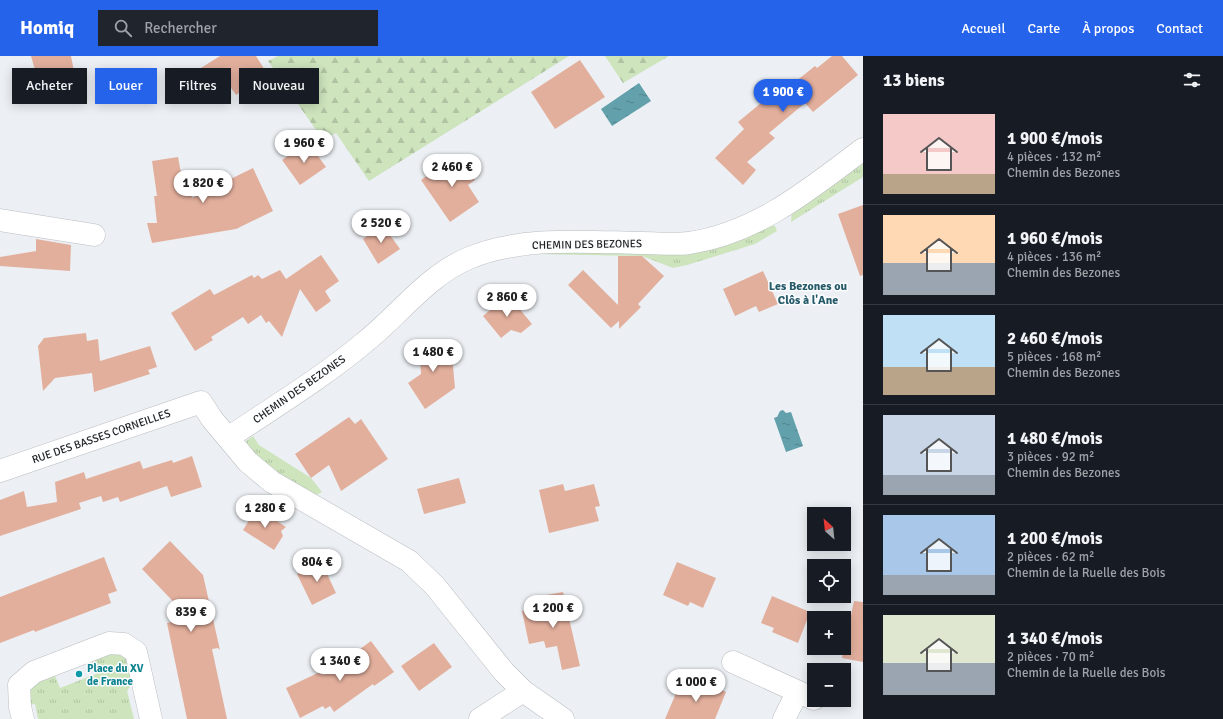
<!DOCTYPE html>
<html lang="fr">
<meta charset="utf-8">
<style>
:root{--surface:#171b24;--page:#20242c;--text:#f1f3f6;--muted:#9ea1a6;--line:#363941;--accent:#2563eb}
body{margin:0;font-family:Signika,sans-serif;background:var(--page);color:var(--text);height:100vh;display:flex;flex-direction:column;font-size:15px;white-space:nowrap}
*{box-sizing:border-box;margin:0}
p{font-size:13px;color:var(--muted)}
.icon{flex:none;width:22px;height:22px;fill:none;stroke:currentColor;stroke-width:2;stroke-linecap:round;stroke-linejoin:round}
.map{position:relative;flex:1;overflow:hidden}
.panel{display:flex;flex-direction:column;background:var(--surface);width:360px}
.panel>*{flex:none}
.hud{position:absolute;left:12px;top:12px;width:380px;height:36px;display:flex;gap:8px}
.needle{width:26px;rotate:333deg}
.fabs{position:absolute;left:807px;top:451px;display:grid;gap:8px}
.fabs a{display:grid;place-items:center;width:44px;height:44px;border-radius:0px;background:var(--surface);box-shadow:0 2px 10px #0003;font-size:20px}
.price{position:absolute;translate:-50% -34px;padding:0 9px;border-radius:14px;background:#fff;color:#222;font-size:13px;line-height:26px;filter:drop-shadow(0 1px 2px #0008)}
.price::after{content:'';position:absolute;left:50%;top:24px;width:12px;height:9px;margin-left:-6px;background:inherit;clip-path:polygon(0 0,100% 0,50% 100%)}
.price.on{background:var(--accent);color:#fff}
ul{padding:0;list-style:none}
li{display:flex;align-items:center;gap:12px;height:100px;padding:0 20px}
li+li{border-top:1px solid var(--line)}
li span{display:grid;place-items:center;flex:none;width:112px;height:80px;border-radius:0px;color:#555}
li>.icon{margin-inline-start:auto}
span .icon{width:48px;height:48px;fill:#fffc;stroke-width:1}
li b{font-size:17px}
h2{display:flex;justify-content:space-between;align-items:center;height:48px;padding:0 20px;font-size:17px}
.chip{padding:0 14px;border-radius:0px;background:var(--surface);box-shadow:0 2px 10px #0003;font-size:14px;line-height:36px}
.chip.on{background:var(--accent);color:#fff}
header{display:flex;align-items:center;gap:24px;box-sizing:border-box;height:56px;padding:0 20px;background:var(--accent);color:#fff}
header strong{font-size:19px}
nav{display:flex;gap:22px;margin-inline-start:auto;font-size:14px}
.search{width:280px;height:36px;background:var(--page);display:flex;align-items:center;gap:10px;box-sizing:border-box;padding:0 14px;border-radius:0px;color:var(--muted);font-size:15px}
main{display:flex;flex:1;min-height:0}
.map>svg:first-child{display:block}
.grass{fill:url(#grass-tufts)}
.forest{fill:url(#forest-firs)}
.water{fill:url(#water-ripples)}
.building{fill:#e3af9d}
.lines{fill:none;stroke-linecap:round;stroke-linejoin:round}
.minor-casing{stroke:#babdc1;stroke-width:23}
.minor{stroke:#fff;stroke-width:22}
.culture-dot{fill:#0f9aa8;stroke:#fcfdff;stroke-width:1.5}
.labels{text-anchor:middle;stroke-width:3;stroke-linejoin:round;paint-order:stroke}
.street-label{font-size:11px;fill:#1e1f20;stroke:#fcfdff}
.culture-label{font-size:11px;font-weight:bold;fill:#0d838f;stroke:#fcfdff;text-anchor:start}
.neighbourhood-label{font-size:12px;font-weight:bold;fill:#255a68;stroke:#fcfdff}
</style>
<header>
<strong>Homiq</strong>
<div class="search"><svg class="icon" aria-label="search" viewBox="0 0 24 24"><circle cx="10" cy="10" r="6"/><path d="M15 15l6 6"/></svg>Rechercher</div>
<nav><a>Accueil</a><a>Carte</a><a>À propos</a><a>Contact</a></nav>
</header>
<main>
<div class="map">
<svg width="863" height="663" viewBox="0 0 863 663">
<defs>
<pattern id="grass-tufts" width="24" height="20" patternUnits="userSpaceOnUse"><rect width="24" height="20" fill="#cde4bd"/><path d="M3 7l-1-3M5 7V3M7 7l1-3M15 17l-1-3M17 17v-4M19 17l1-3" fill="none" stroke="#b0c3a2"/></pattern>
<pattern id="forest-firs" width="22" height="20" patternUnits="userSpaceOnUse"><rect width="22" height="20" fill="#cde4bd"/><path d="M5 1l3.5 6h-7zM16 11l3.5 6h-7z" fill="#b0c3a2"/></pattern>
<pattern id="water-ripples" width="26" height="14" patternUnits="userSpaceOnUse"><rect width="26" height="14" fill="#62a1ac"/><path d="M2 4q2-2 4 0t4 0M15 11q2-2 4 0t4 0" fill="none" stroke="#50838c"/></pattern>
</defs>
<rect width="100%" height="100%" fill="#ecf0f4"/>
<path class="grass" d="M863,108V121L791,166L792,154Z
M769,169L775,170L777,175L755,188L687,209L673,212L642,200L530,198Z
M253,380L259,389L311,422L322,436L311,442L241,389Z
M112,593L130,602L134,625L127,635L134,663H38L35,648L27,649L31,624L53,615L60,632L96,618L90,601Z"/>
<path class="forest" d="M278,0H569L369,125L336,77L323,84L268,5Z
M605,0H669L623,27Z"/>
<path class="water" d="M639,27L651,45L612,70L601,53Z
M783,354L786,357L791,356L803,390L786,396L774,362L777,361L780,355Z"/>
<path class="building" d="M31,0H71L75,21L39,28Z
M220,0H256L268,19L236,39L229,29L204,44L188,20Z
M832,0H842L858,19L813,56L805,47L769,77L775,82L747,106L756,114L743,129L715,102L744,73L738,66L767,42L770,46L815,10L817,12Z
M580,4L605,41L555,73L531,36Z
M310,89L326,111L300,129L282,104L298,93L300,96Z
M459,98L475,124L468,129L479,146L450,166L421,124Z
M178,101L181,117L188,116L192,142L253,112L273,155L236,173L152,187L147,167H157L154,140H157L152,105Z
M863,149V219L860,220L838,158Z
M383,169L400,193L378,208L363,183Z
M36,183L71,189L70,215L0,210V201L36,195Z
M321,199L339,225L325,235L331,245L316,256L300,233L282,281L269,265L266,267L261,259L248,268L243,261L211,281L213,284L195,295L171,257L210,233L214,239L252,219L254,222L258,219L262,223L280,214L286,223Z
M618,200H642L664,220L638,248L641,251L619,273V265L611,272L568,229L583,214L618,249Z
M763,215L778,248L759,256L756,250L735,260L723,233Z
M508,239L532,268L521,277L511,274L501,282L483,260Z
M86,277L87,285L98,283L100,305L150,290L157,311L148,314L150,318L94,336L92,317L55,322L43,335L38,290L44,282Z
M443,283L445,299H452L455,332L425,353L408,327L421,318L419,285Z
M349,361L355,368L361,363L388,403L341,435L329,409L311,422L295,398Z
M192,400L202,431L171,441L167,430L120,446L118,441L103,446L101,440L79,447L81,453L0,480V444L24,435L27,451L57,446L55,426L84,416L86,423L140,405L143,413L172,404L173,407Z
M459,422L466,447L424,458L417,433Z
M563,428L565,435L594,428L600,450L595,451L599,465L549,477L539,434Z
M257,452L286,471L281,475L283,480L274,494L243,474Z
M170,485L203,519L220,594L218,592L212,593L227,663H187L167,567L189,562L142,513Z
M104,501L117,535L108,538L111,547L35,576L34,574L0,587V541Z
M321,505L336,537L312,549L297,518Z
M677,506L716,522L703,552L690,546L688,550L663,539Z
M563,536L580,610L562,614L557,590L546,592L544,585L529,588L522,555L543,551L541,540Z
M772,540L810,556L798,587L772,576L774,572L761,567Z
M854,545L863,546V606L842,602Z
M371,585L394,616L374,630L373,628L334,656L330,650L325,653L323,650L300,662L286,632L322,615L324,619Z
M434,587L452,611L419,635L401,610Z
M704,626L726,636L715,663H665L680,628L700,636Z"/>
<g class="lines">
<g class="minor-casing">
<path id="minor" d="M0,164L94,179
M228,382C274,351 322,322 365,286C399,259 428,219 469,202C523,180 585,186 642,187C657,187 674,189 689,187C757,177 810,133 863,93
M0,415L201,346L212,363L248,406L272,426L409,505L435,530L504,616L523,635L563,663
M733,606L814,643
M23,663L20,651L19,629L34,616L109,587L124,588L136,596L151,663
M480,663L523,635
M784,663L797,637"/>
</g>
<use href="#minor" class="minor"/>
</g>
<circle class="culture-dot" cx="79" cy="618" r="4"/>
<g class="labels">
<g class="street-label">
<text transform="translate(587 188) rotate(-1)" y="4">CHEMIN DES BEZONES</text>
<text transform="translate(299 333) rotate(-35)" y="4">CHEMIN DES BEZONES</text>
<text transform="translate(101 380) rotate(-19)" y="4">RUE DES BASSES CORNEILLES</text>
</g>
<g class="culture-label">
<text x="87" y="616">Place du XV<tspan x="87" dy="13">de France</tspan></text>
</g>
<g class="neighbourhood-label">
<text x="808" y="234">Les Bezones ou<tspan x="808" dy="14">Clôs à l'Ane</tspan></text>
</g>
</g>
</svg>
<div class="fabs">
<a><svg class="needle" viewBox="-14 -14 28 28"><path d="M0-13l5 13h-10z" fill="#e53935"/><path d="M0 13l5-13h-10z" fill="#9ea1a6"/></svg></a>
<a><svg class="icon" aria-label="locate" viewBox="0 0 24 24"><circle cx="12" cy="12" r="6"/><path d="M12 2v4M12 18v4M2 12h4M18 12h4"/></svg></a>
<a>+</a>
<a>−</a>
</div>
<b class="price on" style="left:783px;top:57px">1 900 €</b>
<b class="price" style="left:304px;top:108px">1 960 €</b>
<b class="price" style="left:452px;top:132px">2 460 €</b>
<b class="price" style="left:203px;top:148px">1 820 €</b>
<b class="price" style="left:381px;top:188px">2 520 €</b>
<b class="price" style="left:507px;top:262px">2 860 €</b>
<b class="price" style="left:433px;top:317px">1 480 €</b>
<b class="price" style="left:265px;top:473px">1 280 €</b>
<b class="price" style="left:317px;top:527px">804 €</b>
<b class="price" style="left:553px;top:573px">1 200 €</b>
<b class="price" style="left:191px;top:577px">839 €</b>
<b class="price" style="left:340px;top:626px">1 340 €</b>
<b class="price" style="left:696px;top:647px">1 000 €</b>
<div class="hud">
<a class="chip">Acheter</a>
<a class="chip on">Louer</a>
<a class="chip">Filtres</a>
<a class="chip">Nouveau</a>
</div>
</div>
<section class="panel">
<h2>13 biens<svg class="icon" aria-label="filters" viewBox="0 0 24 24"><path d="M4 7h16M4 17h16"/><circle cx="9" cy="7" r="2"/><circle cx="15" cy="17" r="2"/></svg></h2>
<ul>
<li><span style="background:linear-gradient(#f6c9c9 75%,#b9a48a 0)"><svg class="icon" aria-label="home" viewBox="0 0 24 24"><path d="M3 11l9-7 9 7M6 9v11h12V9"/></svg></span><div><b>1 900 €/mois</b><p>4 pièces · 132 m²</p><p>Chemin des Bezones</p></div></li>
<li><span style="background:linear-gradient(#ffd9b3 60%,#9aa5b1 0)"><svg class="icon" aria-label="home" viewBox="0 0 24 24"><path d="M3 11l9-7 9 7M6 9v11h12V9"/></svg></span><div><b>1 960 €/mois</b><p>4 pièces · 136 m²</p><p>Chemin des Bezones</p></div></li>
<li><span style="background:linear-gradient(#bfe0f5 65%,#b9a48a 0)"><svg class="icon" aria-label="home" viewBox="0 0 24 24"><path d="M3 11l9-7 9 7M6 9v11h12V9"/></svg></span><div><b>2 460 €/mois</b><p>5 pièces · 168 m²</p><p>Chemin des Bezones</p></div></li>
<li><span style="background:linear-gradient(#c9d6e8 75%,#9aa5b1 0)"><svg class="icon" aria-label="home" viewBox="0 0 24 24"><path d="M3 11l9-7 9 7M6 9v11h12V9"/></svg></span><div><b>1 480 €/mois</b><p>3 pièces · 92 m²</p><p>Chemin des Bezones</p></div></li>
<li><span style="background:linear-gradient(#a9c7e8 75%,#9aa5b1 0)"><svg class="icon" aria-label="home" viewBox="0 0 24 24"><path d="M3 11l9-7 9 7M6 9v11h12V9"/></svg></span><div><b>1 200 €/mois</b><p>2 pièces · 62 m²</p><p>Chemin de la Ruelle des Bois</p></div></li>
<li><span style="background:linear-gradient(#dfe7d0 60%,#9aa5b1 0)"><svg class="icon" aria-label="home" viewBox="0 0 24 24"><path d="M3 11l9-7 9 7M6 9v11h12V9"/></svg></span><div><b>1 340 €/mois</b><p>2 pièces · 70 m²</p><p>Chemin de la Ruelle des Bois</p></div></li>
</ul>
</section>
</main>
